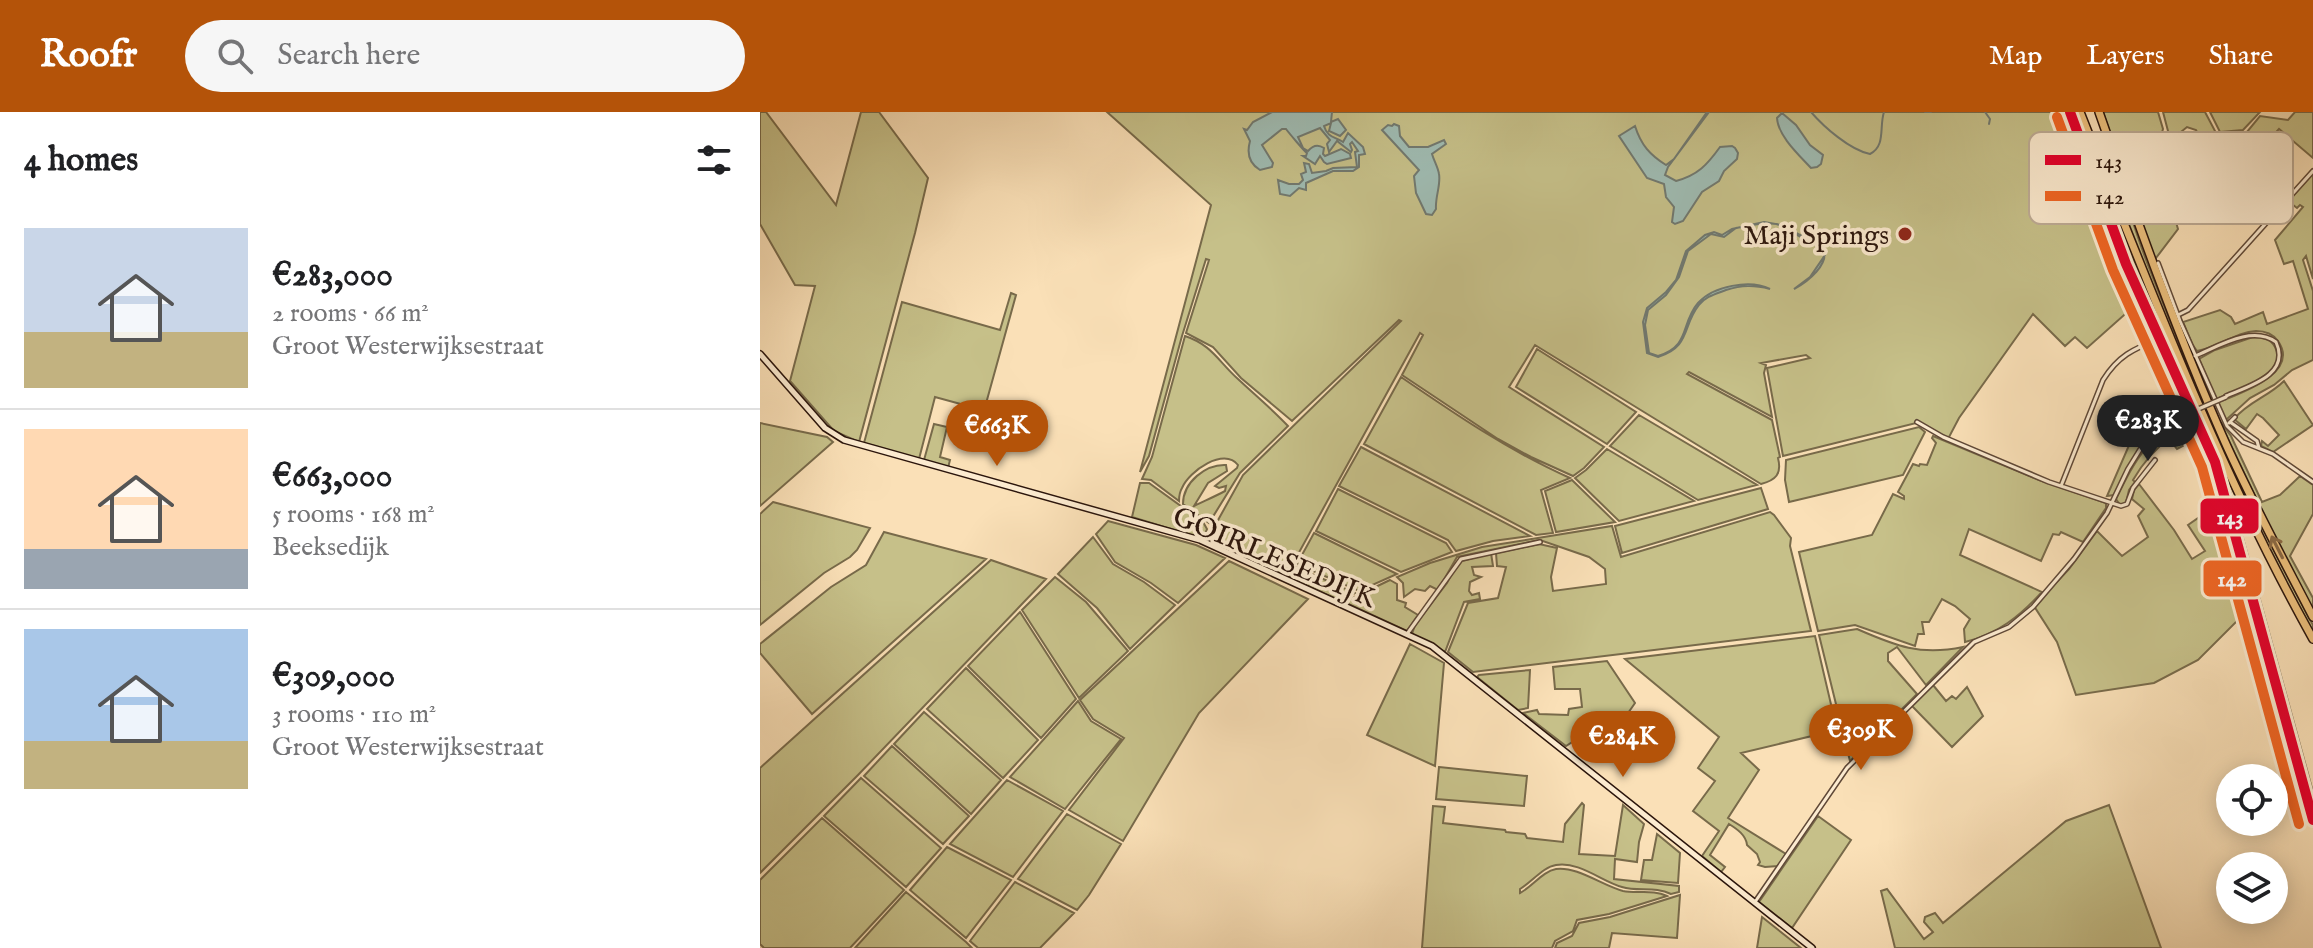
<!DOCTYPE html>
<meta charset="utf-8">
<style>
:root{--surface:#fff;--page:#f6f6f6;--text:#202124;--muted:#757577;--line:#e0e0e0;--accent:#b45309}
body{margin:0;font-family:"IM FELL English",serif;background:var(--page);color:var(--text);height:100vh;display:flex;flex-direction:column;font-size:30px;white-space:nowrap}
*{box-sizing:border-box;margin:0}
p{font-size:26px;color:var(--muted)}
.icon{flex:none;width:44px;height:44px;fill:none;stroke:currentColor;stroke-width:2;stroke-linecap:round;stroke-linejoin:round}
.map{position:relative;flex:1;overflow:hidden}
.panel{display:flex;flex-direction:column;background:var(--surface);width:760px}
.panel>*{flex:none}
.tools{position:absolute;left:1456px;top:652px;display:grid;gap:16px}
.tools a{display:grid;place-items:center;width:72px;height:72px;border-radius:50%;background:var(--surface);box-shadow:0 4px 20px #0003;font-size:40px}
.price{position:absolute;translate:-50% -68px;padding:0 18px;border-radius:28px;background:var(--accent);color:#fff;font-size:26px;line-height:52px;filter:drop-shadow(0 2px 4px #0008)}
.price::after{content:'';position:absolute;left:50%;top:48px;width:24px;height:18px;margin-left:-12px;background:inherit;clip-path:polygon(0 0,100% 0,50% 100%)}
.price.active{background:#222;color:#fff}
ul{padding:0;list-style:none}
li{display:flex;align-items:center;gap:24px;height:200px;padding:0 24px}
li+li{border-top:2px solid var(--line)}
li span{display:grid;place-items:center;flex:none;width:224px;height:160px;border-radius:0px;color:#555}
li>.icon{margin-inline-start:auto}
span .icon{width:96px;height:96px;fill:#fffc;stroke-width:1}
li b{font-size:34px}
h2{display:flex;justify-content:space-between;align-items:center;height:96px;padding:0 24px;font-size:34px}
header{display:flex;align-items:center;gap:48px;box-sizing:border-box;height:112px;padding:0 40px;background:var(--accent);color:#fff}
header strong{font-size:38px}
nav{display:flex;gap:44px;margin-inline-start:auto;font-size:28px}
.search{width:560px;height:72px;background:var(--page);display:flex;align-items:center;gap:20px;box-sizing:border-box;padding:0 28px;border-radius:44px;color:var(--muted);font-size:30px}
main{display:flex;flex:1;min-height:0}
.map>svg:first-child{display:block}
.green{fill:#c6c089;stroke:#786a4a;stroke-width:2}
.water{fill:#9fbcb3;stroke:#717970;stroke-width:2}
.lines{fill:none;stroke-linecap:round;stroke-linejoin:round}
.stream{stroke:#717970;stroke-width:2}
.street-casing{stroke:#5f4837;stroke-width:6}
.secondary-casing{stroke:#2b150c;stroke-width:8}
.highway-casing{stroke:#2b150c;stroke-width:10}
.street{stroke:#fcebd0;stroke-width:3}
.secondary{stroke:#fcebd0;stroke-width:5}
.highway{stroke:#edc07c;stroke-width:7}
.street-bridge-casing{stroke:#5f4837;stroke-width:6;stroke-linecap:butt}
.street-bridge{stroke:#fcebd0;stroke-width:3}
.bus-1-casing{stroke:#fcebd0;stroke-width:16}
.bus-2-casing{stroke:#fcebd0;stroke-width:16}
.bus-1{stroke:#e4002b;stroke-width:10}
.bus-2{stroke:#f26522;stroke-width:10}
.oneway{stroke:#8c6a44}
.poi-dot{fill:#8f2418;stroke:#fcebd0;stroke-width:3}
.labels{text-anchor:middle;stroke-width:7;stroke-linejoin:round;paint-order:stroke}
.poi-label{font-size:28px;fill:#2b150c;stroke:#fcebd0;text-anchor:end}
.street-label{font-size:28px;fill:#2b150c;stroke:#fcebd0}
.key{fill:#fcebd0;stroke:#bdab95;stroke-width:2}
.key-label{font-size:22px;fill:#2b150c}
.line-badge{stroke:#fcebd0;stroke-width:3}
.badge-label{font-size:22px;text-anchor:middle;font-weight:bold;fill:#fff}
</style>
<header>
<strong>Roofr</strong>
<div class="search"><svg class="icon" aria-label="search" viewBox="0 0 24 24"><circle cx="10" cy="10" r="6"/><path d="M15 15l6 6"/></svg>Search here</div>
<nav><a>Map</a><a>Layers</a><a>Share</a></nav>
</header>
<main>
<section class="panel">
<h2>4 homes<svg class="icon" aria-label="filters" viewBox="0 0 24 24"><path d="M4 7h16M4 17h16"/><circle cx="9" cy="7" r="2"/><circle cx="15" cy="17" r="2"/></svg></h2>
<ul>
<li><span style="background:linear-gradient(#c9d6e8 65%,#c2b280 0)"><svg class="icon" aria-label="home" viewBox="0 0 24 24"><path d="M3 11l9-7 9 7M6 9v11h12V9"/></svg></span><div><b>€283,000</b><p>2 rooms · 66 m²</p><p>Groot Westerwijksestraat</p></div></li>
<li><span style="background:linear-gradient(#ffd9b3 75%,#9aa5b1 0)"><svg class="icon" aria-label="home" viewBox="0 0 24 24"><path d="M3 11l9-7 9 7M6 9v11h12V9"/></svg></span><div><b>€663,000</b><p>5 rooms · 168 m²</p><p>Beeksedijk</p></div></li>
<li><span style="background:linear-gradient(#a9c7e8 70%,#c2b280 0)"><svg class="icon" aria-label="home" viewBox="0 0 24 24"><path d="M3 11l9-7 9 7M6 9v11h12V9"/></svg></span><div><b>€309,000</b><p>3 rooms · 110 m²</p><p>Groot Westerwijksestraat</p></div></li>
</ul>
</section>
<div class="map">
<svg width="1553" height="836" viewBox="0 0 1553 836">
<rect width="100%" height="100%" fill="#fae0b7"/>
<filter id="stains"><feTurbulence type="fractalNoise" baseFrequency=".0025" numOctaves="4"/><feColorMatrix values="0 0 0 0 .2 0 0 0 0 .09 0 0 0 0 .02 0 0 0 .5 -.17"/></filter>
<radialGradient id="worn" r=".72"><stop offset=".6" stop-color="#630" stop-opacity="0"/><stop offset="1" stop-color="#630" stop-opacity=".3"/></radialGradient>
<path class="green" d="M0,0H6L76,93L101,0H119L168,66L155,121L99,330L74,319L30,269L55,174L35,173L0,112Z
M347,0H1299L1293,5L1296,11L1306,8L1324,57L1321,58L1325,59L1372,196L1327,236L1315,225L1305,234L1273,202L1199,306L1188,327L1156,311L1023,344L1007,256L1050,246L1046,243L1001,251L1006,253L1004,261L1012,305L929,260L927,262L1012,308L1020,345L1018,346C1022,362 1016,368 1001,372L775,233L749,275L844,335L824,356L813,364L771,345L738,327L642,263L663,223L660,221L526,464L447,428L483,363L641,209L639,208L532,309L481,266L453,235L426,221L449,148L446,147L422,224L389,344L380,360L451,93Z
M1343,0H1398L1403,17L1400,27L1360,39L1364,51L1387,43L1401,32L1406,76L1418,117L1396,146L1394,151Z
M1403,0H1445L1456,21L1473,37L1500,4L1528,8L1535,0H1553V46L1519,17L1469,72L1453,51L1436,18L1427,15L1406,32L1408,19Z
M1450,0H1500L1483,18L1460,20Z
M1353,50C1365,84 1375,119 1388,153C1435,277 1490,397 1553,513V524L1488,395L1443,297L1343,53Z
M1336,56L1348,87L1430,286L1366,147Z
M1553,61V167L1546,144L1543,148L1553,179V248L1532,258L1514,273L1490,286L1466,308L1457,291C1478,282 1541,262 1518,229C1513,222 1504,219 1496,219C1476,220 1457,236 1437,239L1432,232L1423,210L1460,198L1471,205L1475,212L1503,200L1507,212L1548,197L1533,149L1524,152L1515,128L1543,95L1540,93L1537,96L1528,89Z
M251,181L256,183L217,324L213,323L219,297L175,285L159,347L104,331L142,190L240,218Z
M425,224C452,233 458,249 478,267C495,283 512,297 528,314L480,361L449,411L423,392C423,370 446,352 466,353L467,359L448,371L434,394C444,389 454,385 465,379L466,374L459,376L455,374L477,356L478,353C464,335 429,359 422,376C419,381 419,384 419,389L391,368L382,367L392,345Z
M1493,225C1502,225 1510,226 1515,235C1530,262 1474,279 1456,287L1439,247L1455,238Z
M777,237L876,300L847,332L756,275Z
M1394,247L1428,299C1387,320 1373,342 1354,383L1347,384L1370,331L1383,314L1414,287Z
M641,265C695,302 749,339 810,366L781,378L793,421L776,423L604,332Z
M1524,269L1553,313L1513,340L1501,334L1502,329L1508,334L1519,323L1503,306L1497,302L1486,317L1474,307C1489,289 1508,285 1524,269Z
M879,303L997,373L938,388L850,334Z
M1430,303L1440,331L1435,332L1432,329L1417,337L1409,327C1393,338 1383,351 1373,368L1375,370L1369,378L1366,391L1360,393L1356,387C1377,344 1387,326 1430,303Z
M1459,308L1471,324L1502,390L1520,383L1540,364L1553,373V402L1530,444L1553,486V498L1508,411Z
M0,311L67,325L73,330L0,394Z
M174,312L187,315L180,345L190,348L188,356L164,348Z
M1159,315L1165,320L1143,363L1029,390L1025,368L1026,348Z
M1446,321L1470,379L1553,680V698L1477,420Z
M1173,324L1279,368L1346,391V396L1323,430L1301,420L1299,423L1293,422L1281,449L1209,417L1200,443L1282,480C1260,504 1238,522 1205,530L1204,517L1210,507L1195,494L1182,487L1169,510H1162L1164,522H1158L1155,534L1095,513L1058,519L1039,440L1112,423L1133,382L1144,387V384L1138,380L1153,352L1159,354L1160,352L1167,353L1176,331L1172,326Z
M601,335L770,424L733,429L696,439L688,428L579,374Z
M847,337L934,389L859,409L815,366L826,358Z
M812,368L855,410L796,420L785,379Z
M380,371H389L443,410L447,417L443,427L372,405Z
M1379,372L1414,418L1432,447L1445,439L1428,413L1441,404L1462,399L1489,497L1438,548L1394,571L1316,583L1297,530L1274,494L1309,457L1337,419L1362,444L1388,425L1378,404L1384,397L1372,387L1374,378Z
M1001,376L1008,397L862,441L855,414Z
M578,377L686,431L692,440L641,460L556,419Z
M13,390L110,416L97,438L90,445L64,461L0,513V402Z
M1010,400L1014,403L1031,426L1030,434L1051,519L713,560L688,540L708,491L738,486L746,455L737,454L736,441L779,432L797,436L791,465L793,479L846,472L845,457L829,445L780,428L697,445L678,478L670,474L665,479L655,477L644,485L643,471L637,465L670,451L722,435L852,414L861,445Z
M348,409L436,433L465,446L418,491L391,471L355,450L336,422Z
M124,420L226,447L52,602L0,541V532L71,475L106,453Z
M554,421L637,462L599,479L537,452Z
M333,425L353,452L384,470L415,493L370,537L337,496L298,462Z
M731,441L733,454L712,455L714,463L721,465L710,470L709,479L712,483L719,481L720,487L704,490L685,540L652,522L655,513L687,471L698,450Z
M231,448L286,467L98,663L0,761V656Z
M469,449L548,487L439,601L363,729L309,698L364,626L333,607L320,588Z
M536,455L595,481L580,489L529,466Z
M295,465L326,490L368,539L319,586L262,498Z
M630,468L637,472V488L646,491L645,495L658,503L647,519L584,490Z
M260,500L316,587L281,626L208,554Z
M1097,517C1136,534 1160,544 1203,535L1166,573L1137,535L1128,541V549L1157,582L1090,649L1059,523Z
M1055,524L1077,618L981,641L999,658L968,706L1026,742L1018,754L1005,755L998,753L1000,750L997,742L987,733C986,723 977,717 969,712L950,743L965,755L961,760L942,744L959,719L933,699L955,669L938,656L959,625L865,547Z
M650,532L684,551L675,654L607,623Z
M847,549L875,591L857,617L848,607L806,634L763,601L777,598L779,602L808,603L809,597L822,595L820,577H795L793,555Z
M206,556L278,628L243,666L167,597Z
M770,558L768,596L758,598L717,565L719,563Z
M1173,573L1186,589L1192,584L1196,587L1207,575L1223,604L1192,635L1152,594Z
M318,589L331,609L361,627L305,697L250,665Z
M164,600L241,668L211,702L134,632Z
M132,634L209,704L183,732L104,664Z
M679,655L767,664L764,694L676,687Z
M101,666L181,736L146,775L64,704Z
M247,668L303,699L253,765L190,732Z
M822,691L824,693L819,742L855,744L863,693L884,712L879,730L877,750L855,747L854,767L919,774V780L911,782C895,774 878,780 862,775C841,769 819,749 796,753C783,755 772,770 760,777V781C772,775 783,759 796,757C817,754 843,774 863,779C877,782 893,777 907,784L849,802L817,808L813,819L795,829L792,836H662L673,694L685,695L683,711L745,718L746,720L765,722L767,726L803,730L805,712Z
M1349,693L1401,836H1135L1121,779L1127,777L1164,827L1173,820L1164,810L1165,805L1175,801L1183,811L1306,709Z
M307,702L361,732L329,783L317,798L258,767Z
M1058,704L1091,728L1032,816L999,790Z
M62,706L144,778L90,836H4L0,832V768Z
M897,722L920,741L918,771L881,768L884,748H892Z
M187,735L251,768L206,826L150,778Z
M255,770L314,801L280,836H218L210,829Z
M146,780L206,830L212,836H95Z
M920,783L917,826L852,821L849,836H795L797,831L812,824L819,811L850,805Z
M1002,805L1041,836H997Z"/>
<path class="water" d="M512,0H572L571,10L578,7L586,18L580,24L569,19L571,11L564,14C567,25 575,25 583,30L588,21L603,35L605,42L599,43V55L593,59H573L546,71V78L539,76L530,84L520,82L518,68L529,72H539L543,68L541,62L546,60L544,51L549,52L552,61L566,59L573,56L597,55L595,40L598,39L592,30L590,32L592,38L591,40L577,29L569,40L567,32L570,28L560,16L538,25L543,36L548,39C553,33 558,32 564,36L563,42L565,44L581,37L590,42L591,46L567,52L564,50L560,44L555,52L543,44H546L547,41C544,39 529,21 526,17H522L502,33L513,51L512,55L500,58C488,51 487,40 490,29L484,17L487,18L493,10Z
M947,0H949L908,55L905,63L916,69C938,63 947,53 960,35L972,34L975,36L978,41L977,47L964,59L959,69L942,80L923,109L915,112L912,110L914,95L906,85L904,72L887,66L859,24L875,14C881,33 890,43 906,53L914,47Z
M1022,1L1036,13L1050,33L1063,43L1061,52L1057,55L1051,56C1039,43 1018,24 1017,6Z
M634,12L639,14L640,24L649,35H668L684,28L686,32L672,42C674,49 678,55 679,62C681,73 675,85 676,97L672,103L666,102L656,81L654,64L659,58L622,18L628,13L632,14Z
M1004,110L1021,113L1063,135C1071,152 1047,170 1034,177L1050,165L1065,143L1063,137L1017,112L1004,111L976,116L964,125L951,122L928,139L919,165L906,183L888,198L885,213L889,241L898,244C931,234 920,212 938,191C953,174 990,167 1010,177C994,173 982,173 966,178C956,182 946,184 939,193C922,214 931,235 898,245L887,241L883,210L887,196L906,180L916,168L926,139L945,123L954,120L962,123L972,117Z"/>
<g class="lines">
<path class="stream" d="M1051,0C1064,15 1090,38 1110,42C1126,34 1119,15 1124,0
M1165,0H1171
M1225,0L1230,7L1229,12"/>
<g class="street-casing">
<path id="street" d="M1398,151L1420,209L1467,314L1483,330L1513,342L1553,370
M1418,203L1428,198L1553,59
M1435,244C1459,234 1492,213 1516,230C1531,263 1489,274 1466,284
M1157,310L1183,325L1289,370L1361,394L1367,392L1373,376L1395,348
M1470,310L1497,329L1499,336
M1469,311L1475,305
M1301,374L1343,268C1358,244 1373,237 1399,227
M647,522L701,447L780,430
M995,790L1087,656L1214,530L1249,515L1273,495L1314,447L1347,401L1368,357L1381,336L1404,316L1429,301"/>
</g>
<g class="secondary-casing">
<path id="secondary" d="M1310,0L1366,152L1455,350L1553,708
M0,242L65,316L84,328L440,428L672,534L1052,836"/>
</g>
<g class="highway-casing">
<path id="highway" d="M1320,0C1391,179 1459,359 1553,527
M1339,0C1378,111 1417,222 1465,330C1492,390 1523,447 1553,505"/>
</g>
<use href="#street" class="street"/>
<use href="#secondary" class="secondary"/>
<use href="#highway" class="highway"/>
<g class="street-bridge-casing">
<path id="street-bridge" d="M1429,301L1466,285"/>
</g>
<use href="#street-bridge" class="street-bridge"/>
<g class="bus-1-casing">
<path id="bus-1" d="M1310,0L1366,152L1455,350L1553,708"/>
</g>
<g class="bus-2-casing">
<path id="bus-2" d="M1297,5L1353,158L1442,355L1539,712"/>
</g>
<use href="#bus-1" class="bus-1"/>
<use href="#bus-2" class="bus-2"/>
</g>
<defs><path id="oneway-shaft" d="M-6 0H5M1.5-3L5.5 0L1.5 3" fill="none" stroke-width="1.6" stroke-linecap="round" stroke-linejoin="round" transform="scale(2)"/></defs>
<use class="oneway" href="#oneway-shaft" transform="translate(1517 435) rotate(-117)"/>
<circle class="poi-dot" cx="1145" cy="122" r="8"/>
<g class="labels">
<g class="poi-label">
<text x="1129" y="132">Maji Springs</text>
</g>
<g class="street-label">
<text transform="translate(515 444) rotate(23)" y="10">GOIRLESEDIJK</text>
</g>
</g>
<rect x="1269" y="20" width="264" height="92" rx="12" class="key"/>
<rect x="1285" y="43" width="36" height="10" fill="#e4002b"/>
<rect x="1285" y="79" width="36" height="10" fill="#f26522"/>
<g class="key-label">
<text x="1335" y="56">143</text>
<text x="1335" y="92">142</text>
</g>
<g class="line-badge">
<rect x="1439" y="385" width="61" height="38" rx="8" fill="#e4002b"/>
<rect x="1442" y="447" width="61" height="39" rx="8" fill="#f26522"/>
</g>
<g class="badge-label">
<text x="1470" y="412">143</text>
<text x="1472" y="474">142</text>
</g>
<rect width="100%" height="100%" filter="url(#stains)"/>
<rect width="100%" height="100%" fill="url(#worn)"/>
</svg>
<div class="tools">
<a><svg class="icon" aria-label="locate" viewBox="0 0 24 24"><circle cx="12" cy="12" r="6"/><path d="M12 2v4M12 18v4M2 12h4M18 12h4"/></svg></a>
<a><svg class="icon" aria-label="layers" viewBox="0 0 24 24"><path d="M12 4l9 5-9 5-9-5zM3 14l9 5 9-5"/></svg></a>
</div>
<b class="price active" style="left:1388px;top:351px">€283K</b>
<b class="price" style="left:237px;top:356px">€663K</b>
<b class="price" style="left:1101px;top:660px">€309K</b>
<b class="price" style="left:863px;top:667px">€284K</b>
</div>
</main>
